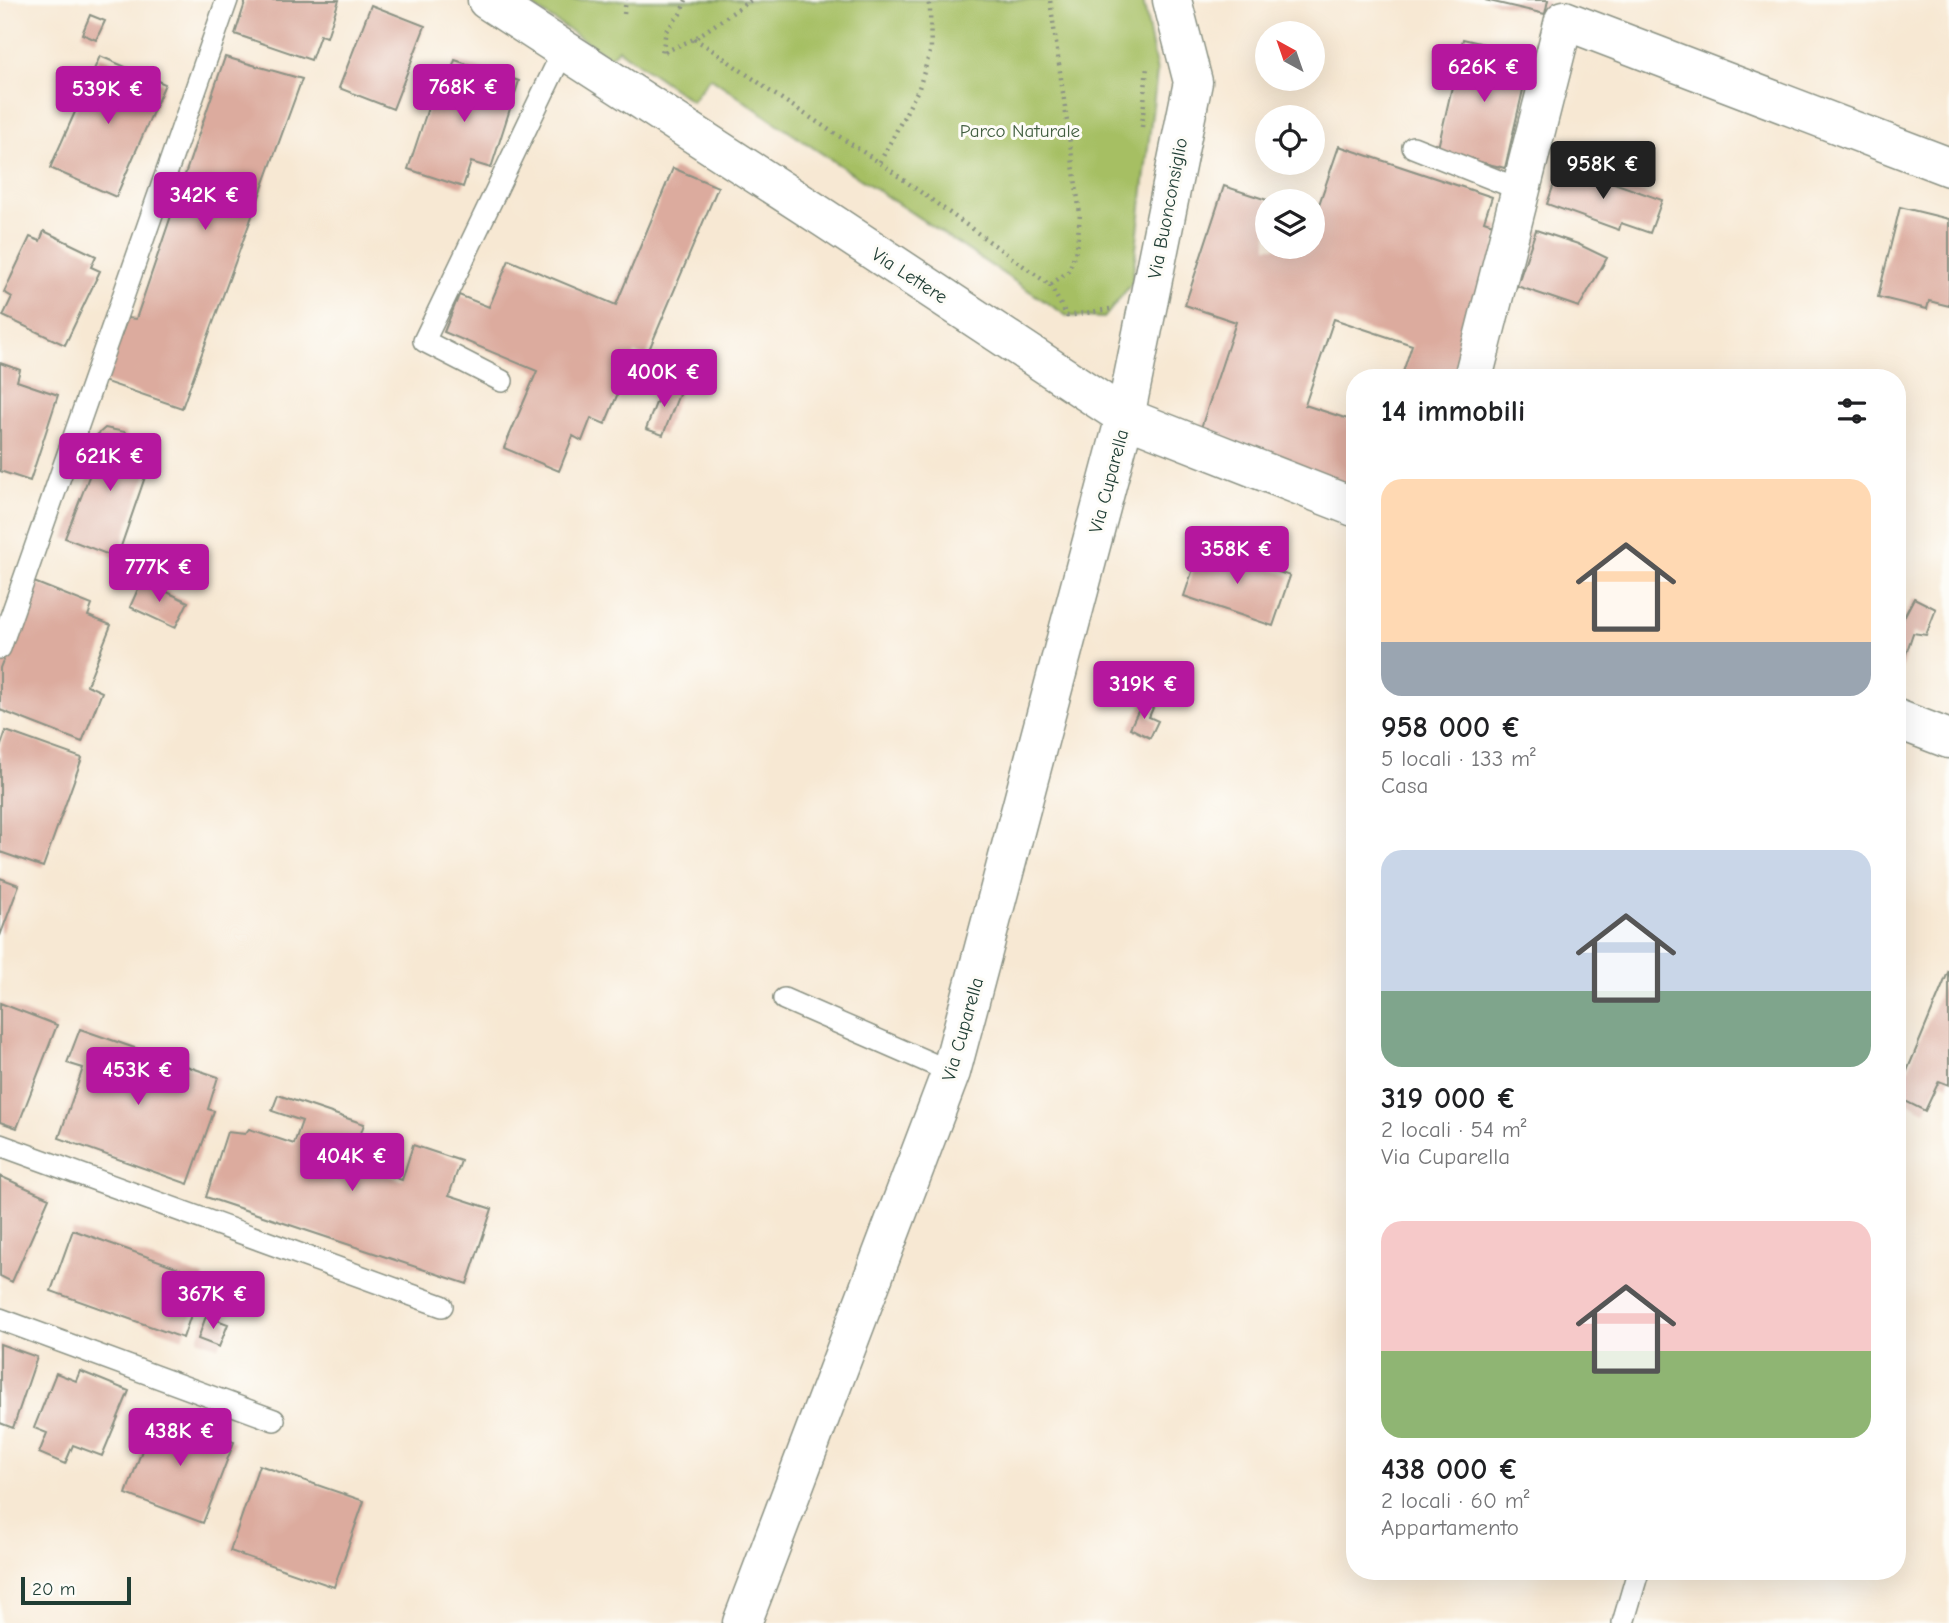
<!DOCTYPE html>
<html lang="it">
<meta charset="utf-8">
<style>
:root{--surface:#fff;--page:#f6f6f6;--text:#202124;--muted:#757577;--accent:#b5179e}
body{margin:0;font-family:"Comic Neue",sans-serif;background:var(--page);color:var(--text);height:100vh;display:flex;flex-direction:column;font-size:26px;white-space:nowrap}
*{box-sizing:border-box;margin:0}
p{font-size:23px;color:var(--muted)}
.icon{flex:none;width:38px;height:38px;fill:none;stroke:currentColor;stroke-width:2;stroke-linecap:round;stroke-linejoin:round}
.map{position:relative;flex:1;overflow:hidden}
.side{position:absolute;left:1346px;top:369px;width:560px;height:1211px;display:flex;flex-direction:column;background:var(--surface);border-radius:28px;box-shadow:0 7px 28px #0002}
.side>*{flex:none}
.needle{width:46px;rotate:320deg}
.fabs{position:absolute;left:1255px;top:21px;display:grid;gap:14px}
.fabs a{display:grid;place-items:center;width:70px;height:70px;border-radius:50%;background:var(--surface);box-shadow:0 7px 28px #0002;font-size:35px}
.scale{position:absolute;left:21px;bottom:18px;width:110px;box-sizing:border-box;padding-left:7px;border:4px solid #1f3d34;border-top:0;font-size:19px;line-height:24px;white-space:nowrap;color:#1f3d34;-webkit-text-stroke:5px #fdfcf7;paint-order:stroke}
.price{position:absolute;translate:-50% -60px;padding:0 16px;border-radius:7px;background:var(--accent);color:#fff;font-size:23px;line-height:46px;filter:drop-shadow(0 2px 4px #0008)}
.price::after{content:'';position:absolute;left:50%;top:42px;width:21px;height:16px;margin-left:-10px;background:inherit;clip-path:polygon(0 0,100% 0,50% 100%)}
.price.active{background:#222;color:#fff}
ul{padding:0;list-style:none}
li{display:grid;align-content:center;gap:14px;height:371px;padding:0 35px}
li span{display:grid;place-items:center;height:217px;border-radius:21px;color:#555}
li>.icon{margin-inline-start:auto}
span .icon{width:126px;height:126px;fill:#fffc;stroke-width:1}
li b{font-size:30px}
h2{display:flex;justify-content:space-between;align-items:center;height:84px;padding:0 35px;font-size:30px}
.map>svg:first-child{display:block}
.green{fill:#a6bf64;stroke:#627e4c;stroke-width:2}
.building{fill:#dcab9e}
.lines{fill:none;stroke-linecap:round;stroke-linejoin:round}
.lane-casing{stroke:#8b9284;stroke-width:24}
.street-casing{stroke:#8b9284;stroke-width:41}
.path{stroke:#8b9284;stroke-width:4.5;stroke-dasharray:2 5;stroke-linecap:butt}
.lane{stroke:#fff;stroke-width:21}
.street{stroke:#fff;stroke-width:38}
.labels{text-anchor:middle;stroke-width:6;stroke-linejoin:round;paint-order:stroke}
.park-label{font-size:19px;fill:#415e40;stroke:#fdfcf7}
.street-label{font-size:19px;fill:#1f3d34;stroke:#fdfcf7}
</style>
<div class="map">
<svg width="1949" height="1623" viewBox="0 0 1949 1623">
<rect width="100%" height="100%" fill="#fdfcf7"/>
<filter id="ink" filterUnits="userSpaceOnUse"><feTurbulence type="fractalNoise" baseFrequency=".0143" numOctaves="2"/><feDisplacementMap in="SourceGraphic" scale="14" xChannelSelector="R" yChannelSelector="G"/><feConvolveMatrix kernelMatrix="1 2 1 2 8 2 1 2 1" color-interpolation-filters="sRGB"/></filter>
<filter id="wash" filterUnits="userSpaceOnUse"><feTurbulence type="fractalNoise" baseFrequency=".00686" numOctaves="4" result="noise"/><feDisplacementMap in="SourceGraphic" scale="28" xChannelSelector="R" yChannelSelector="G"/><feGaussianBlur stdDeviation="1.57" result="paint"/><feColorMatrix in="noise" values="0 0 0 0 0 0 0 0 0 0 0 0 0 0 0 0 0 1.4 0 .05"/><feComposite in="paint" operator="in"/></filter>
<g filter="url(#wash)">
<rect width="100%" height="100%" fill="#f7e8d3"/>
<path class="green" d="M523,0H1143L1157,72L1132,283L1104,318L1067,316L779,125L710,77L692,101L618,49L610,57Z"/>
<g id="blocks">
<path class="building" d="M246,0H339L327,37L320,35L311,60L235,34Z
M1485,0H1548L1545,14Z
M371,5L425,26L393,109L339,88Z
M90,15L105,21L96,40L82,34Z
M1463,39L1531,55L1505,168L1437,152Z
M100,56L165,84L116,197L50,168Z
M225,57L302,79L182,408L103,381L128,318L136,319Z
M455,60L519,81L491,168L471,162L463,187L408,169L430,102L440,105Z
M1339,146L1492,197L1484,221L1499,226L1473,378H1401L1412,345L1334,319L1305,405L1354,421V496L1196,443L1236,322L1185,305L1224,186L1267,200V247H1312V215L1315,216Z
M1561,164L1662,200L1650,233L1621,223L1619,230L1547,204Z
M673,168L718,187L646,357L635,353L605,424L591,418L582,441L573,436L559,471L504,448L537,371L444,332L459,295L489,307L509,260L616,305Z
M1900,207L1949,219V306L1929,301L1927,309L1878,297Z
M1536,230L1578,244L1607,258L1579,307L1517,286Z
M44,231L96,256L91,267L100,271L65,345L3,316L12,297L4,292L30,237L40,241Z
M0,363L20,370L17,381L58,395L30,481L0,471Z
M664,382L681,389L663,435L646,429Z
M105,428L125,432L130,446L154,451L117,558L65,538L97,456L90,453L97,435Z
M1201,545L1290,576L1273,626L1184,596Z
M142,580L188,602L175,628L130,607Z
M34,582L92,605L88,616L111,625L87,685L102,692L82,742L0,710V668Z
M1914,598L1936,609L1926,635L1913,633L1897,681V621L1901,623Z
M1142,703L1153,708L1149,717L1158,721L1150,738L1130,728Z
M6,731L82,758L43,867L0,852V748Z
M0,878L19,885L0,936Z
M1949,970V1085L1939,1081L1925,1111L1897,1097V1095Z
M0,1003L57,1025L17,1128L0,1122Z
M80,1029L218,1077L208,1109L214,1111L188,1184L59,1138L83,1068L67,1063Z
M278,1095L364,1124L351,1163L402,1180L413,1145L461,1161L449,1195L492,1209L467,1284L206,1197L227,1132L245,1134L249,1129L294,1144L302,1121L272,1111Z
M0,1176L49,1198L12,1282L0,1276Z
M73,1230L204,1277L183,1338L51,1291Z
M206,1316L228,1324L219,1347L198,1339Z
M0,1344L37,1357L13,1428L0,1423Z
M80,1371L129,1391L102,1456L73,1445L65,1464L39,1453L47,1433L34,1428L56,1373L76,1381Z
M156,1412L234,1442L203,1523L126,1494Z
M259,1465L364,1501L334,1587L230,1551Z"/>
</g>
</g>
<g filter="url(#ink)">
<use href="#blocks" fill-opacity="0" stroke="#8b9284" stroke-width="2"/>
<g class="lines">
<g class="lane-casing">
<path id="lane" d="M1413,147L1521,190
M502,381L424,341L563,51
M0,648L227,0
M784,999L951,1072
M0,1145L442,1306
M0,1319L274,1420
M1623,1623L1638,1572"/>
</g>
<g class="street-casing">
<path id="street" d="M487,0L824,218L1125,417L1354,507
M1473,378L1564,20L1949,167
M1897,719L1949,739
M742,1623L951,1072L1125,417L1193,82L1172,0"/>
</g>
<path class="path" d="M686,0L680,14L666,31L662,53L694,39L751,0
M624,14L626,0
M694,39C709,47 722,57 736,67C747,75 758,81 768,90L880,163L1050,285L1069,271L1077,247L1080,214L1050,0
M1142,127L1147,66
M880,162L919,88L931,49L930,10L928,0
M1050,285L1067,316L1110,309"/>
<use href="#lane" class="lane"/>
<use href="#street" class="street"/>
</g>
</g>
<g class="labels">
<g class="park-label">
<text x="1020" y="137">Parco Naturale</text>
</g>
<g class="street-label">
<text transform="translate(1167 208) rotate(-79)" y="7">Via Buonconsiglio</text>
<text transform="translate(910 275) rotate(33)" y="7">Via Lettere</text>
<text transform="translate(1108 481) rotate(-75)" y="7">Via Cuparella</text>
<text transform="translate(962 1029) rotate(-74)" y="7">Via Cuparella</text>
</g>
</g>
</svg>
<div class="fabs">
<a><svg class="needle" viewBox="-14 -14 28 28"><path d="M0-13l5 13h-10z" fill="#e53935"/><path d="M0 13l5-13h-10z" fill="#757577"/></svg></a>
<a><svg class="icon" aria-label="locate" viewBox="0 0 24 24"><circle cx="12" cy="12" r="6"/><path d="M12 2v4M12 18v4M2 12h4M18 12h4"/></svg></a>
<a><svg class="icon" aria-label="layers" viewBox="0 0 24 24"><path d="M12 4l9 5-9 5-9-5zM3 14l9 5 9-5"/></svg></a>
</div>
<div class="scale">20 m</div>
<b class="price" style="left:1484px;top:104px">626K €</b>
<b class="price" style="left:464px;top:124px">768K €</b>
<b class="price" style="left:108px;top:126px">539K €</b>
<b class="price active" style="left:1603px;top:201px">958K €</b>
<b class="price" style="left:205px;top:232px">342K €</b>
<b class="price" style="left:664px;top:409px">400K €</b>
<b class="price" style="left:110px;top:493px">621K €</b>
<b class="price" style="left:1237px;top:586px">358K €</b>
<b class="price" style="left:159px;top:604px">777K €</b>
<b class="price" style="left:1144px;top:721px">319K €</b>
<b class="price" style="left:138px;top:1107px">453K €</b>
<b class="price" style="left:352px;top:1193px">404K €</b>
<b class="price" style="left:213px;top:1331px">367K €</b>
<b class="price" style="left:180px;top:1468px">438K €</b>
<section class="side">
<h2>14 immobili<svg class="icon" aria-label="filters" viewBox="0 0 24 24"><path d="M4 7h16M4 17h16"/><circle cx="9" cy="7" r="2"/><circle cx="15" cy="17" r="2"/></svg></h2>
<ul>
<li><span style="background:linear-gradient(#ffd9b3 75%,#9aa5b1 0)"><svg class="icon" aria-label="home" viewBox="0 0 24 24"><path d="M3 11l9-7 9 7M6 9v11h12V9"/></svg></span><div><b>958 000 €</b><p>5 locali · 133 m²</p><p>Casa</p></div></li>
<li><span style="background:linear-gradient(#c9d6e8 65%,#7fa58c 0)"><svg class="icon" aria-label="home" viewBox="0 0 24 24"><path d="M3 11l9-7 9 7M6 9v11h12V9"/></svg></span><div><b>319 000 €</b><p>2 locali · 54 m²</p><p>Via Cuparella</p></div></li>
<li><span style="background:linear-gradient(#f6c9c9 60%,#8fb573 0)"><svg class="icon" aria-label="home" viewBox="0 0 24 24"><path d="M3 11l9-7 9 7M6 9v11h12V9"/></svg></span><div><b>438 000 €</b><p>2 locali · 60 m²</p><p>Appartamento</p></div></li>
</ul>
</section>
</div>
